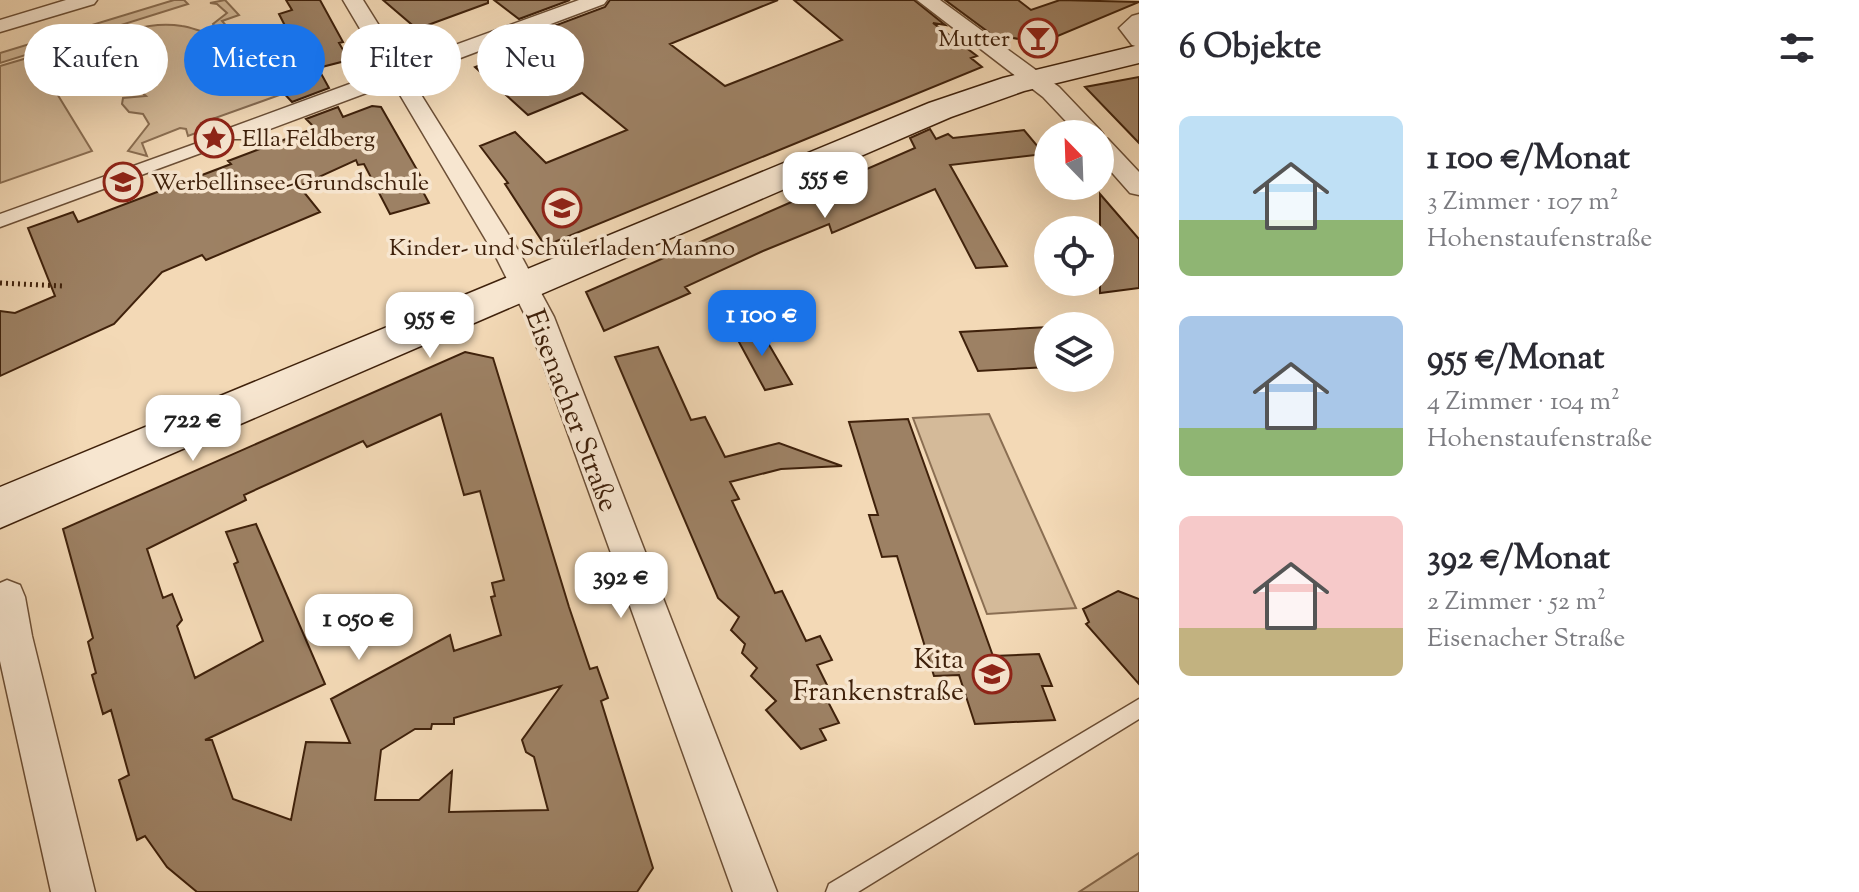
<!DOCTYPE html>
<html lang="de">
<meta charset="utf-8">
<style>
:root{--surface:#fff;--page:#f7f7f7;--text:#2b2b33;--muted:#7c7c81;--accent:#1a73e8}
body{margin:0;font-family:"Sorts Mill Goudy",serif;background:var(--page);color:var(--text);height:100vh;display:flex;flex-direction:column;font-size:30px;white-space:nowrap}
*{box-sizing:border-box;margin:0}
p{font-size:26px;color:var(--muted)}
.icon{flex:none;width:44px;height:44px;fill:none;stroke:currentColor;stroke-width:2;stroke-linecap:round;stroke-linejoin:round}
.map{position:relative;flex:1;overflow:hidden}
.side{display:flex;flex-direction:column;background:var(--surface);width:720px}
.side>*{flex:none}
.guide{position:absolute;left:24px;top:24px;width:760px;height:72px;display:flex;gap:16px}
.needle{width:52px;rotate:337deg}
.fabs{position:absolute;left:1034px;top:120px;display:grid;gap:16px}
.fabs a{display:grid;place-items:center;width:80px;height:80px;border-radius:50%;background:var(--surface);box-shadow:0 8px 32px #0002;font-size:40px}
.price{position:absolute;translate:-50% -68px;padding:0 18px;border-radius:16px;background:#fff;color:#222;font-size:26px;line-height:52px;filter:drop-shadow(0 2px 4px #0008)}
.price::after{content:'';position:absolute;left:50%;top:48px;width:24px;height:18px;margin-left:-12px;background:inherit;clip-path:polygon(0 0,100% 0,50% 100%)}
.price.current{background:var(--accent);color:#fff}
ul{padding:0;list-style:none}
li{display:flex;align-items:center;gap:24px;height:200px;padding:0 40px}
li span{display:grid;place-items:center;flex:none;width:224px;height:160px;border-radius:12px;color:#555}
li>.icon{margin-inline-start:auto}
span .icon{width:96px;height:96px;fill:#fffc;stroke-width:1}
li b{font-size:34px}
h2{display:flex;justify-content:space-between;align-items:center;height:96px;padding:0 40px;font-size:34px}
.chip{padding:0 28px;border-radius:36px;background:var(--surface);box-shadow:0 8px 32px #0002;font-size:28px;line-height:72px}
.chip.current{background:var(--accent);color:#fff}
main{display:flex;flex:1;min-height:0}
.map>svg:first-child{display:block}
.green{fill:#d4ba99;stroke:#8a6e52;stroke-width:2}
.building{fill:#9d8164;stroke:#3f210b;stroke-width:2;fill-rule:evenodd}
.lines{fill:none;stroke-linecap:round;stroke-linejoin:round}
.service-casing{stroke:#6c4f36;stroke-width:3}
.pedestrian-casing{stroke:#6c4f36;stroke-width:3}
.minor-casing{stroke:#6c4f36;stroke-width:3}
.secondary-casing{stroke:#3f210b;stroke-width:3}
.path{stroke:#3f210b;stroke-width:5;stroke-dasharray:2 4;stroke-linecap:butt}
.service{fill:#f7e6d0;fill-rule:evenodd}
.pedestrian{fill:#f7e6d0;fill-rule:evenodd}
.minor{fill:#f7e6d0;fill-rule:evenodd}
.secondary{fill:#f7e6d0;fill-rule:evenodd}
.labels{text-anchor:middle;stroke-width:7;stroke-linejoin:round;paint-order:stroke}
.far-poi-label{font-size:24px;fill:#3f210b;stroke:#f7e6d0;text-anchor:start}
.street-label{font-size:28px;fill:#3f210b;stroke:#f7e6d0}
.poi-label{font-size:28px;fill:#3f210b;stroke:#f7e6d0;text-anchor:end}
</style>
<main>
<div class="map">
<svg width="1139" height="892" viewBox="0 0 1139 892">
<rect width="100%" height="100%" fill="#f3d9b6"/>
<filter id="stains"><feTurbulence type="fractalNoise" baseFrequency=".0025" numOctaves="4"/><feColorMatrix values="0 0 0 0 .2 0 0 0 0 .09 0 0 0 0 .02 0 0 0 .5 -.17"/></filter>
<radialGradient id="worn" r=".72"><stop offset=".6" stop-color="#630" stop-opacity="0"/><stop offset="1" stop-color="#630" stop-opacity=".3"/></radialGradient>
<path class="green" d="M174,0H184L188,4L0,63V53Z
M225,0L239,15L222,21L285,93L201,123L204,130L188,136L186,129L180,128L142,143L147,156L128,151L149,124L143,114L129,112L122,104L123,98L146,96L112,66L96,45C122,31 152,21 182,26C196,28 205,35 219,33L213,24L227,13L217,4L210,3Z
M34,56L92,151L0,183V66Z
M989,414L1076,608L987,614L913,418Z
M1139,853V892H1079Z"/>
<path class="building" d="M286,0H320L343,42L339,43L349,60L318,68L329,88L292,102L266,74L303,61L279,14L292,10Z
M383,0H488V3L417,29Z
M494,0H570L519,19Z
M610,0H778L670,44L725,86L842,40L794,0H914L945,25L933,23L977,56L971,58L982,67L552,243L542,241L505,184L508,183L480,146L515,132L546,163L627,130L582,93L528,115L475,67L547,39L538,32L605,7Z
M945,0H1018L1031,10L1060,0L1139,2L1041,43L991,34Z
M1139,77V143L1085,87Z
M372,106L381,107L420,175L415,177L429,203L390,214L364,164L358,165L356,160L299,186L320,212L206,260L202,255L162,272L114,324L0,376V311L15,313L55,296L28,228L73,212L78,222L231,164L228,161L315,128L306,119L338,107L343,117Z
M930,129L936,139L948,134L953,138L1024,130L1044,154L950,165L1007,266L976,268L935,189L832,233L829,224L763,251L685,287L690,293L604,331L586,292L915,148L910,138Z
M1100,194L1139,239V288L1100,293Z
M758,326L792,384L765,390L733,331Z
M1048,327V367L978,371L960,332Z
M658,347L691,420L705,417L725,457L779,443L842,466L781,469L730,482L739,499L732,501L775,593L782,591L806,641L820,636L832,660L817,665L831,693L825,696L839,723L820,729L826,740L801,749L766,710L776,701L751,676L757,668L742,653L745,644L731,630L739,617L718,598L615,357Z
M465,352L493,358L569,607L590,669L597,667L608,698L601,701L653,868L637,892H197L167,867L145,836L137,840L119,780L129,775L111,710L103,714L92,675L96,673L88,642L93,638L63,529ZM441,414L464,495L480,491L504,580L492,583L495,596L491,597L501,635L454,651L450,635L331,699L350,743L306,742L291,820L233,799L212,740H205L325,684L256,524L226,532L238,562L234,564L263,641L195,678L177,626L182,620L172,594L163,598L147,549L246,500L244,495L363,441L367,447ZM561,686L522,740L526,752L534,757L548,810L449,812L452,771L419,800H375L381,750L415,729H431L432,724H454V718Z
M908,419L993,656L1039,654L1052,686H1042L1055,720L975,724L959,675L934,676L897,556L882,557L869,515H878L849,422Z
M1118,591L1139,599V684L1086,624L1089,622L1083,609Z"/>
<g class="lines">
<g class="service-casing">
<path id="service" d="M1139,699V719L858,892H826L829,884Z"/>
</g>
<g class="pedestrian-casing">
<path id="pedestrian" d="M214,137L223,142L220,146L0,227V214Z"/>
</g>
<g class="minor-casing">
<path id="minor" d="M66,0H97L94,4L0,32V20Z
M343,0H363L403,64L579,0H607L604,4L410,77L518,250L554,317L777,892H733L526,317L496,257L393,83L243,139H227L223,134L227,129L385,71Z
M917,0H940L1059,87L1099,129L1103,134L1101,137L1108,139L1139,172V195L1130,193L1100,159V134H1078L1043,97Z
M1139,14V47L1132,45L1119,28L1132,16Z
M7,580L20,585L25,597L32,636L95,892H51L0,661V583Z"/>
</g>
<g class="secondary-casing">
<path id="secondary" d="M1139,45V63L1024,91L951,117L0,528V487L929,103L1003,78Z"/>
</g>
<path class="path" d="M0,283L63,286"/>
<use href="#service" class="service"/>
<use href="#pedestrian" class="pedestrian"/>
<use href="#minor" class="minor"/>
<use href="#secondary" class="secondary"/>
</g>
<defs>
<g id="bar-ring" transform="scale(2)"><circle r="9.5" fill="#f7e6d0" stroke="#8f2418" stroke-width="1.5"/><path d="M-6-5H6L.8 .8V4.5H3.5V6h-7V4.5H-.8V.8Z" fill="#8f2418"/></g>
<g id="sight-ring" transform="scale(2)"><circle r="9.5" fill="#f7e6d0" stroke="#8f2418" stroke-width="1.5"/><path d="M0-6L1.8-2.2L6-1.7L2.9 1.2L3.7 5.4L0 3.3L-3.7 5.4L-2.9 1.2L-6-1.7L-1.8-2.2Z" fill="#8f2418"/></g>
<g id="school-ring" transform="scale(2)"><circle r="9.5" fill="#f7e6d0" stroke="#8f2418" stroke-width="1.5"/><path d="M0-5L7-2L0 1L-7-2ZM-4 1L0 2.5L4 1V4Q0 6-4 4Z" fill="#8f2418"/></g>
</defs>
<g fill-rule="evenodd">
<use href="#bar-ring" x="1038" y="38"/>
<use href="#sight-ring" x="214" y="138"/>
<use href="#school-ring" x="123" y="182"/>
<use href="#school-ring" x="562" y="208"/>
<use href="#school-ring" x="992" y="674"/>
</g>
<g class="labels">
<g class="far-poi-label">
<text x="1010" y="46" text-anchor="end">Mutter</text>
<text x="242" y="146">Ella Feldberg</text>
<text x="151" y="190">Werbellinsee-Grundschule</text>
<text x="562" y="255" text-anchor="middle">Kinder- und Schülerladen Manno</text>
</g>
<g class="street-label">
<text transform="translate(573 410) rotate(69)" y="10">Eisenacher Straße</text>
</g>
<g class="poi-label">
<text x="964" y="668">Kita<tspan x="964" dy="32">Frankenstraße</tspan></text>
</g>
</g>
<rect width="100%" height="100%" filter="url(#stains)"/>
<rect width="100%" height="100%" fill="url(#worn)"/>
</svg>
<div class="fabs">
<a><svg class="needle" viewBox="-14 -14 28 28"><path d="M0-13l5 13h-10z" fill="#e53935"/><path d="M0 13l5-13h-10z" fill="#7c7c81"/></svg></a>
<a><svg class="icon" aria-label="locate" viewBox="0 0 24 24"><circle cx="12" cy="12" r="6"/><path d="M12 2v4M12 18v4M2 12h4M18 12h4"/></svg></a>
<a><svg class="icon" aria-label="layers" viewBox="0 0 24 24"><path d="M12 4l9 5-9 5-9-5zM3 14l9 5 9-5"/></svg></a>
</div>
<b class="price" style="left:825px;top:220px">555 €</b>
<b class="price current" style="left:762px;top:358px">1 100 €</b>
<b class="price" style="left:430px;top:360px">955 €</b>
<b class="price" style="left:193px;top:463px">722 €</b>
<b class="price" style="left:621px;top:620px">392 €</b>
<b class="price" style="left:359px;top:662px">1 050 €</b>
<div class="guide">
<a class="chip">Kaufen</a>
<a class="chip current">Mieten</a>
<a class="chip">Filter</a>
<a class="chip">Neu</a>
</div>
</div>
<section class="side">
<h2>6 Objekte<svg class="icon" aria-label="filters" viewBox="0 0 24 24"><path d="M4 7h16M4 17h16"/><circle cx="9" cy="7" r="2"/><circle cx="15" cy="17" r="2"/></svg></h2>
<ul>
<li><span style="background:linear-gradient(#bfe0f5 65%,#8fb573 0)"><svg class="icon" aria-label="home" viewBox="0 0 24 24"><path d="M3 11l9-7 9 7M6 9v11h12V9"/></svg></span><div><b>1 100 €/Monat</b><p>3 Zimmer · 107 m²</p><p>Hohenstaufenstraße</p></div></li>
<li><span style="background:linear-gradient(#a9c7e8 70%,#8fb573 0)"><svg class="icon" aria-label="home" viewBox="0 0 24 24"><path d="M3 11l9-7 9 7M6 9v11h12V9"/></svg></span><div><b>955 €/Monat</b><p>4 Zimmer · 104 m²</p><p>Hohenstaufenstraße</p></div></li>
<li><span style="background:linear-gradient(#f6c9c9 70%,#c2b280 0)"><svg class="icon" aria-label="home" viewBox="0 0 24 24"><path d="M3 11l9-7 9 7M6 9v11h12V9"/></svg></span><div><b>392 €/Monat</b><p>2 Zimmer · 52 m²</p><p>Eisenacher Straße</p></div></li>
</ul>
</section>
</main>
